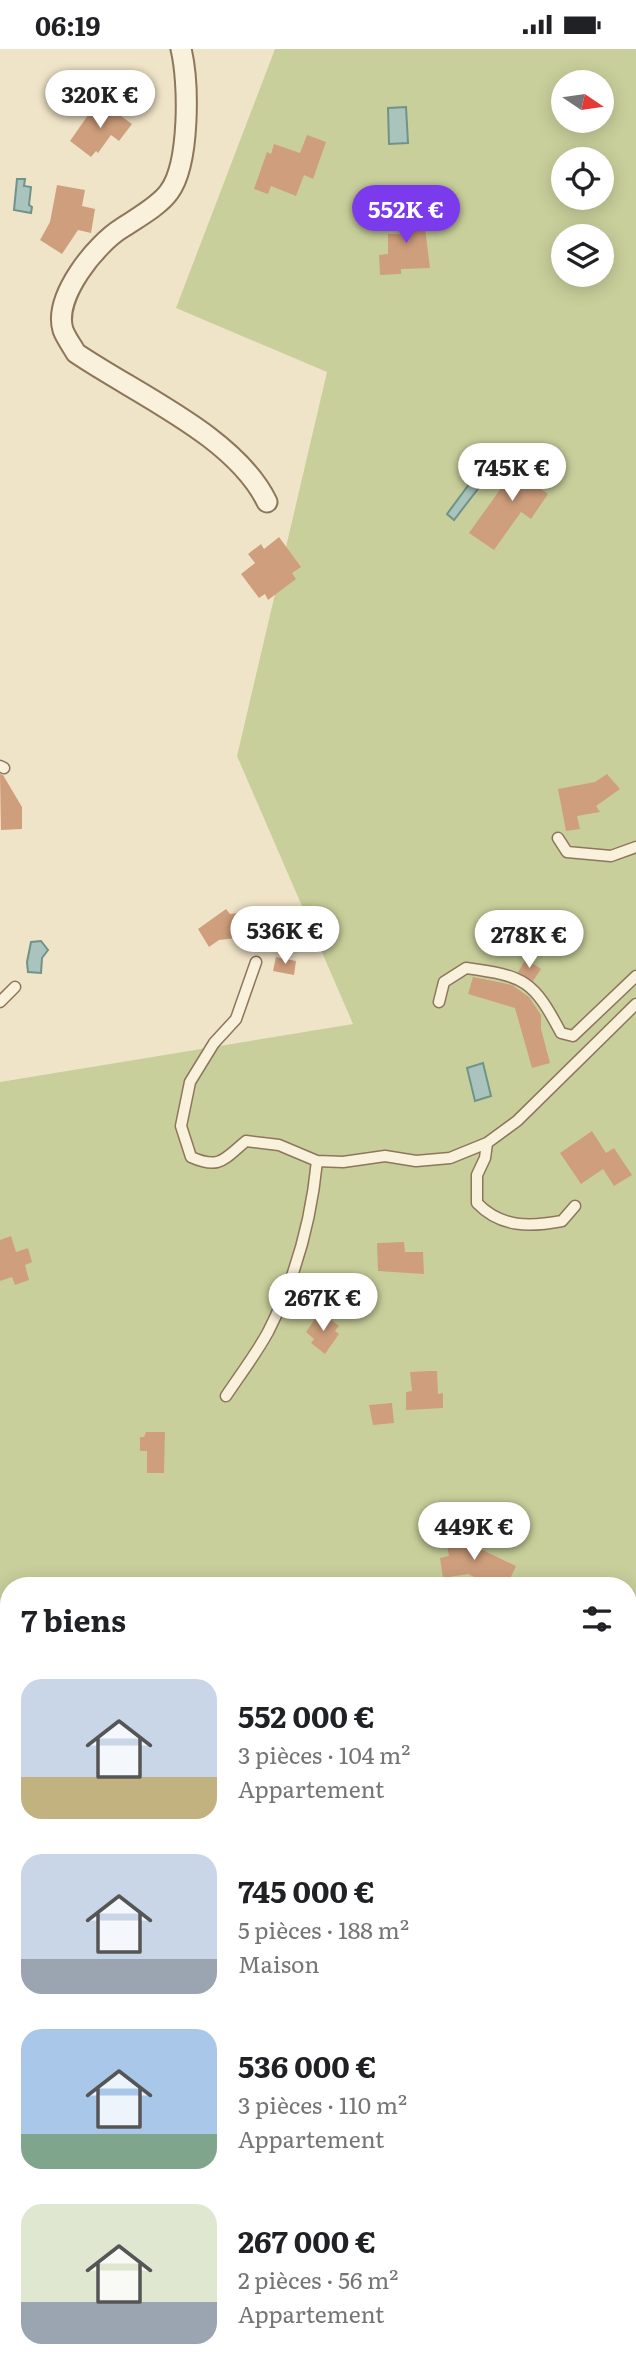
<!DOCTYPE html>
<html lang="fr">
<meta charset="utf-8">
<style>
:root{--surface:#fff;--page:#f2f2f2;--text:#202124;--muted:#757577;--accent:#7c3aed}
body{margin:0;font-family:Literata,serif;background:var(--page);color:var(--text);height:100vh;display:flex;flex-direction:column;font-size:26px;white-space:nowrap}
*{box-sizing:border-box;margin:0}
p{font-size:23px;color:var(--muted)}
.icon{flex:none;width:38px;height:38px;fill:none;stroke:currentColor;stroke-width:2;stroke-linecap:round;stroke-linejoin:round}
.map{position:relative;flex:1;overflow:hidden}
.side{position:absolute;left:0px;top:1528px;width:637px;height:800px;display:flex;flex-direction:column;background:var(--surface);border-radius:28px 28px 0 0;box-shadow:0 4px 18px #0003}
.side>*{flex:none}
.needle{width:46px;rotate:103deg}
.controls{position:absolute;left:551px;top:21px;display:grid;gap:14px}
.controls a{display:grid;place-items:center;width:63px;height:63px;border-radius:50%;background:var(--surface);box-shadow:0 4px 18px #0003;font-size:35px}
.price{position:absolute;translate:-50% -60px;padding:0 16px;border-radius:24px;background:#fff;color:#222;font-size:23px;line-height:46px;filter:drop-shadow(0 2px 4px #0008)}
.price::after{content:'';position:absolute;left:50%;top:42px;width:21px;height:16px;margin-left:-10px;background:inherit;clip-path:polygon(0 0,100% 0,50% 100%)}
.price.on{background:var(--accent);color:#fff}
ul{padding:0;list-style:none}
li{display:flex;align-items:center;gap:21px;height:175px;padding:0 21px}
li span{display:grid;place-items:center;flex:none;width:196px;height:140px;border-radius:21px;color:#555}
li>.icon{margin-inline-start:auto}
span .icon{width:84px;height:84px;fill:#fffc;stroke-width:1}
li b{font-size:30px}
h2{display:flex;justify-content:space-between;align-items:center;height:84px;padding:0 21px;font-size:30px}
.status{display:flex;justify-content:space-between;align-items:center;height:49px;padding:0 35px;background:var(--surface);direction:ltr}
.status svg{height:19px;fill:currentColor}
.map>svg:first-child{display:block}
.farmland{fill:#e6deb5}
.green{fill:#c9cf9b;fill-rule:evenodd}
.water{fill:#a9c4bc;stroke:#6f938a;stroke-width:2}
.building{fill:#cf9f7d}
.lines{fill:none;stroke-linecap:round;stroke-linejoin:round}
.service-casing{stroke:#8d765c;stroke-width:13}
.minor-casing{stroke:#8d765c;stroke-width:23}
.path{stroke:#8d765c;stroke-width:3.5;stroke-dasharray:5 3.5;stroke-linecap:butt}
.service{stroke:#faf1dc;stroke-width:10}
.minor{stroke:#faf1dc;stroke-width:19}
</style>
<div class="status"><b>06:19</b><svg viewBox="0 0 49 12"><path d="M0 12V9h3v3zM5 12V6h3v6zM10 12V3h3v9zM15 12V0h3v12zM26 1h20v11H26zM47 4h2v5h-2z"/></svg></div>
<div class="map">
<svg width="636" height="2327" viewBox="0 0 636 2327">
<rect width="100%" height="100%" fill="#f0e4c8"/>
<path class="farmland" d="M9,1900V2319H563L567,2327H0V1906Z"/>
<path class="green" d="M275,0H636V2038L628,2034V1536H9V1900L0,1906V1033L353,975L237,707L327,323L176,259ZM564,33H602V72H564ZM564,110H602V149H564ZM564,187H602V226H564Z"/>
<path class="water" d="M406,58L408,94L389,95L388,59Z
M17,130H25L24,137L31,138L29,156L32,158L31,164L14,161Z
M476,426L484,432L454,471L447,465Z
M41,892L48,901L42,909L41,924L28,923L27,913L31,893Z
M483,1014L491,1047L475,1052L467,1019Z"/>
<path class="building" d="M103,54L132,75L119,92L111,86L98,104L96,102L91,108L70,92L93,59L97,62Z
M307,86L326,93L313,130L304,126L296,147L271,137L268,145L254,140L267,103L271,105L274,95L300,104Z
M57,136L85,141L82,157L95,160L91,184L78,181L62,205L40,191L50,173Z
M399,158H417V172L424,171L430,219L401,220V225L380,226L379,206L388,205V185H400Z
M524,407L551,426L541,440L548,445L531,470L521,463L494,501L469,484Z
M279,488L301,518L292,524L296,530L268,551L265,545L259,549L241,525L255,514L248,505L261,495L264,500Z
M0,725L3,726L22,758V780L1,781Z
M607,725L620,740L596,757L600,763L577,767L580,780L566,782L558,740L595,733Z
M226,860L230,865L261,861L262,868L277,866L279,891L263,893V886L219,891L209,898L198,880Z
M276,908L296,912L294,926L273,922Z
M526,910L541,920L533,932L518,923Z
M473,928L512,936L529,948L541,966V980L550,1014L532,1019L515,959L468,945Z
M592,1082L606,1104L614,1099L632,1126L614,1137L603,1120L581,1135L560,1104Z
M11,1187L16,1203L28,1199L32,1213L25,1216L29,1231L15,1236L12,1228L0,1232V1191Z
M404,1193L405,1203H423L424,1225L378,1222L377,1194Z
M317,1267L322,1271L326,1267L339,1277L335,1282L339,1285L325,1305L311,1294L314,1290L306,1283Z
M430,1322H437L438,1345L443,1344V1359L406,1361V1343L412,1342L410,1323Z
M392,1354L394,1374L373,1376L369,1356Z
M146,1383H165L164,1424H147V1402H140V1388H144Z
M470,1484L472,1496L516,1517L507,1536H491L468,1525L443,1529L440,1509L449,1507L446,1488Z"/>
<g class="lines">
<g class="service-casing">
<path id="service" d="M0,717L4,719
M558,789L567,803L611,807L636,798
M256,913L236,970L214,994L190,1033L181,1077L191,1108C220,1121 224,1110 246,1092L279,1096L317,1112L343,1113L385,1107L416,1112L450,1109L487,1094L517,1072L636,955
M0,953L15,938
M439,953L444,933L466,919C525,927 533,931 561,984L573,987L636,927
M487,1094L485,1109L477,1126V1154C501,1179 530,1178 562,1172L575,1157
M226,1347C240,1326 256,1305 268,1283C296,1228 311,1174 317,1112"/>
</g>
<g class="minor-casing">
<path id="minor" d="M181,0C189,33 190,115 169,143C159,157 137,169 122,179C96,195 53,248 63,281C66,289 72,297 76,304C136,345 235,387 267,453"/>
</g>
<path class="path" d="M628,2098L636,2097
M0,2256L9,2253"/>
<use href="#service" class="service"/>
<use href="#minor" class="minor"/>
</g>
</svg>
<div class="controls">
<a><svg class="needle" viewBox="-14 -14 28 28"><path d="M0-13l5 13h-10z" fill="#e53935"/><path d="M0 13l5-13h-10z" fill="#757577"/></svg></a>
<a><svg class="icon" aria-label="locate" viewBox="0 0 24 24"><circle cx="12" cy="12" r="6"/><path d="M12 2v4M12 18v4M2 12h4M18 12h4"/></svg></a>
<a><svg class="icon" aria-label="layers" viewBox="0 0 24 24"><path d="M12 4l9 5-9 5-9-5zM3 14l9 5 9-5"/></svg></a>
</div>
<b class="price" style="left:100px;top:81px">320K €</b>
<b class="price on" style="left:406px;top:196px">552K €</b>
<b class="price" style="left:512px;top:454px">745K €</b>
<b class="price" style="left:285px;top:917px">536K €</b>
<b class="price" style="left:529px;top:921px">278K €</b>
<b class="price" style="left:323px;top:1284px">267K €</b>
<b class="price" style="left:474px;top:1513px">449K €</b>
<section class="side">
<h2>7 biens<svg class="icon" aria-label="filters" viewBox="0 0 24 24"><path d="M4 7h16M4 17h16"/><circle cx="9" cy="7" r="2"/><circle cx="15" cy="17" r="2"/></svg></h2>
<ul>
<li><span style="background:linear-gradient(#c9d6e8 70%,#c2b280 0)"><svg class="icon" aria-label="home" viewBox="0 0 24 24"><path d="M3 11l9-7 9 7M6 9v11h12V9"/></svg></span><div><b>552 000 €</b><p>3 pièces · 104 m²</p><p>Appartement</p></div></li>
<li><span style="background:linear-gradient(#c9d6e8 75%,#9aa5b1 0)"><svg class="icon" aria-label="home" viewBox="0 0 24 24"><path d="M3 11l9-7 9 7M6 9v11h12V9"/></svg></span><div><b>745 000 €</b><p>5 pièces · 188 m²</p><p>Maison</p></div></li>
<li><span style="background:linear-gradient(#a9c7e8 75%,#7fa58c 0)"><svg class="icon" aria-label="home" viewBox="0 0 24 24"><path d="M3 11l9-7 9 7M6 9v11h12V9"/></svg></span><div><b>536 000 €</b><p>3 pièces · 110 m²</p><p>Appartement</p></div></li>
<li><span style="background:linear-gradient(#dfe7d0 70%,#9aa5b1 0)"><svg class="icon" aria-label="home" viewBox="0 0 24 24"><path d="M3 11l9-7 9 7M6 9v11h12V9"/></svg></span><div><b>267 000 €</b><p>2 pièces · 56 m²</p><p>Appartement</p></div></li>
</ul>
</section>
</div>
